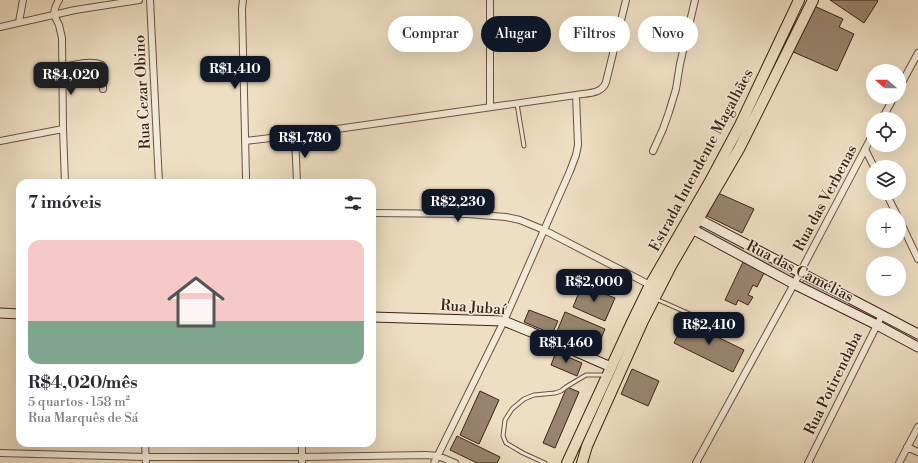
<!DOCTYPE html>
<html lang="pt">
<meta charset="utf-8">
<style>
:root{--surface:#fff;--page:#f2f2f3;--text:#2b2b33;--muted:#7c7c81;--accent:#111827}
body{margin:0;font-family:"Libre Bodoni",serif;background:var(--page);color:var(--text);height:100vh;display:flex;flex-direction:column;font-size:15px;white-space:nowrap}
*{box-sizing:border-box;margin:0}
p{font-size:13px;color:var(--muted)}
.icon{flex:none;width:22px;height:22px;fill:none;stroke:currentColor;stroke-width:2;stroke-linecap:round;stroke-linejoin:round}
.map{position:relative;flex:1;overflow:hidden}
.sheet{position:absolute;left:16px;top:179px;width:360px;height:268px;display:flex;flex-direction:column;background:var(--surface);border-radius:12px;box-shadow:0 4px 16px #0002}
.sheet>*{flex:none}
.banner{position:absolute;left:388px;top:16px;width:380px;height:36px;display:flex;gap:8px}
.needle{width:26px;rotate:290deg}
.fabs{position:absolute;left:866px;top:64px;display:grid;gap:8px}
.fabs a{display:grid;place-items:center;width:40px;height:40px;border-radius:50%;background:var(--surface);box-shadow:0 4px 16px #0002;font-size:20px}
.price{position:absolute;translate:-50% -34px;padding:0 9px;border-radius:8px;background:var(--accent);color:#fff;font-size:13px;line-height:26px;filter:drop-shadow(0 1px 2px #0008)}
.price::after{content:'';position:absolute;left:50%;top:24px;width:12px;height:9px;margin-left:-6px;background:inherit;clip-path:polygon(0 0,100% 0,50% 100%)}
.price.on{background:#222;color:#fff}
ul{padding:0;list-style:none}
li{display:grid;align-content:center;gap:8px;height:212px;padding:0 12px}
li span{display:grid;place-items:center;height:124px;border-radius:12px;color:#555}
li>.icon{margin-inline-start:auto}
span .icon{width:72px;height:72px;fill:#fffc;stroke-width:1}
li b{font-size:17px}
h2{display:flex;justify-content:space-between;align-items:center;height:48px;padding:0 12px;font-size:17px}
.chip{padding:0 14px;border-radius:18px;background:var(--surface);box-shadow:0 4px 16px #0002;font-size:14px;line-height:36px}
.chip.on{background:var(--accent);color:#fff}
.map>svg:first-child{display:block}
.green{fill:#d0bea5;stroke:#86705e}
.building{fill:#998470;stroke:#3c2317}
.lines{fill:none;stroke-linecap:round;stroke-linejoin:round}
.lane-casing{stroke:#685242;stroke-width:5}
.street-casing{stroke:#685242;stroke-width:8}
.secondary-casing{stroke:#3c2317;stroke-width:11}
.primary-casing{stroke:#3c2317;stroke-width:12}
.lane{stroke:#f4ead7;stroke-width:3}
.street{stroke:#f4ead7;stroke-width:6}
.secondary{stroke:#f4ead7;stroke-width:9}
.primary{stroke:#eedec2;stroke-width:10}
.labels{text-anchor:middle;stroke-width:3;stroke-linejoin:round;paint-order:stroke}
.street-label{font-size:15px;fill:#3c2317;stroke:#f4ead7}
</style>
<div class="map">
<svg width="918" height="463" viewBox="0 0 918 463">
<rect width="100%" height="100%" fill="#eedec2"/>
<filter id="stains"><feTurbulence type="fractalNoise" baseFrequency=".005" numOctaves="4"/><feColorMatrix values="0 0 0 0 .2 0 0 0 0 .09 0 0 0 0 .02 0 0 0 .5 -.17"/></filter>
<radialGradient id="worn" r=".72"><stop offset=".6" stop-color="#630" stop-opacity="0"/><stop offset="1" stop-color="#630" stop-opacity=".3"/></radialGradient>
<path class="green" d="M704,226L794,274L792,278L701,232V228Z
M806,279L874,316L873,319L802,285V282Z"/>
<path class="building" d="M830,0H877L878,1L864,23Z
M812,5L843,19L839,27L854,34L837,71L791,51Z
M718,193L754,209L742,233L707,216Z
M743,262L764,273L757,287L753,285L748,295L753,297L748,305L738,300L736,305L725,300Z
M582,285L615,298L605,321L573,307Z
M529,310L558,321L552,334L524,322Z
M565,312L605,329L595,353L555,336Z
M685,321L744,350L733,372L674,343Z
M556,352L582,363L577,376L551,365Z
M632,369L659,381L648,406L621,394Z
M567,387L579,392L555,448L543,443Z
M480,391L499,400L479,444L460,435Z
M457,436L500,457L497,463H477L450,450Z"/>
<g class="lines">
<g class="lane-casing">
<path id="lane" d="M517,104L524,146
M656,299L690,314
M545,463L523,453L506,443L503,436L505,420L512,409L524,399L534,395L555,393L561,391L566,387L586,375H606"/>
</g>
<g class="street-casing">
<path id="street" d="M150,0L159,183
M243,0L242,9L246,178L245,183
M490,0V107
M54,15L59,25L62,38L63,129L65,183
M54,15C54,9 56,5 59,0
M19,22L23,0
M0,27L75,10L139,0
M62,67C74,65 90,60 102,65L103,72V89
M899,88L918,53
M882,119L894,97
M295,135L297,183
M0,141L63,129
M245,141L295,135L576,95C588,93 602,94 606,82L626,0
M865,149L874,167
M653,151L663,129L669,112L676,89L680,64L695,0
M886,193L897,215
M372,213L468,214L506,217L520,220L544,230L650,285
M899,219L918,259
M145,443L146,463
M302,443V463
M907,447L918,452
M0,453L146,457H302L426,455L438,456L455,463
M434,463L504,321L570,171L576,155L578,145L576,95
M696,463L794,284L873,134
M808,463L882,315
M899,463L918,427"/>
</g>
<g class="secondary-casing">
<path id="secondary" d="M698,219L918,334
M692,229L794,284L877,325L918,347
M0,313L20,314
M372,317L504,321L531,332L611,367"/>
</g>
<g class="primary-casing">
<path id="primary" d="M567,463L631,324L650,285L709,183L740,125L799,0
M582,463L587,446L643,321L671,266L739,149L760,107L813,0"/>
</g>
<use href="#lane" class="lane"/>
<use href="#street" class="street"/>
<use href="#secondary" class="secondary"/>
<use href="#primary" class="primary"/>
</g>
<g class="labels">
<g class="street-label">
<text transform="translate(142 92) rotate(-93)" y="5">Rua Cezar Obino</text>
<text transform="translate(701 160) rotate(-62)" y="5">Estrada Intendente Magalhães</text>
<text transform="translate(825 198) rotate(-62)" y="5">Rua das Verbenas</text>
<text transform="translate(800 271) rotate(27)" y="5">Rua das Camélias</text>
<text transform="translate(473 307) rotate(4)" y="5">Rua Jubaí</text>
<text transform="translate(833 383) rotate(-64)" y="5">Rua Potirendaba</text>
</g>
</g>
<rect width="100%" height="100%" filter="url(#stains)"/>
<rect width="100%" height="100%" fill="url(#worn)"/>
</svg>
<div class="fabs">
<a><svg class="needle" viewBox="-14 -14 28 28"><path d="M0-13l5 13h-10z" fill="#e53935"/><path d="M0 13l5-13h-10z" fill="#7c7c81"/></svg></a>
<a><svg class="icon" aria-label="locate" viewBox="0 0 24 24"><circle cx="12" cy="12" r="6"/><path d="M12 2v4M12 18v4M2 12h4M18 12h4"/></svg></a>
<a><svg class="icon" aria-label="layers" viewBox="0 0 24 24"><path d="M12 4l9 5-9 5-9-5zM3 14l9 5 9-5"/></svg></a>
<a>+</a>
<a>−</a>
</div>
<b class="price" style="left:235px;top:90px">R$1,410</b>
<b class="price on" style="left:71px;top:96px">R$4,020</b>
<b class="price" style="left:305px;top:159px">R$1,780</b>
<b class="price" style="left:458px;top:223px">R$2,230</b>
<b class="price" style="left:594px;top:303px">R$2,000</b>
<b class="price" style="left:709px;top:346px">R$2,410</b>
<b class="price" style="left:566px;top:364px">R$1,460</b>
<div class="banner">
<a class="chip">Comprar</a>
<a class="chip on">Alugar</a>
<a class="chip">Filtros</a>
<a class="chip">Novo</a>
</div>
<section class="sheet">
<h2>7 imóveis<svg class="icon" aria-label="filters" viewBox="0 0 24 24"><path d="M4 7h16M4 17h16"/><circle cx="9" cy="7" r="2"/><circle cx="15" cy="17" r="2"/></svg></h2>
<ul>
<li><span style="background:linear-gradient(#f6c9c9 65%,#7fa58c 0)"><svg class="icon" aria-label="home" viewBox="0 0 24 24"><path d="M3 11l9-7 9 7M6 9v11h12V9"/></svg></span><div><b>R$4,020/mês</b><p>5 quartos · 158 m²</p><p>Rua Marquês de Sá</p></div></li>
</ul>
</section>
</div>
